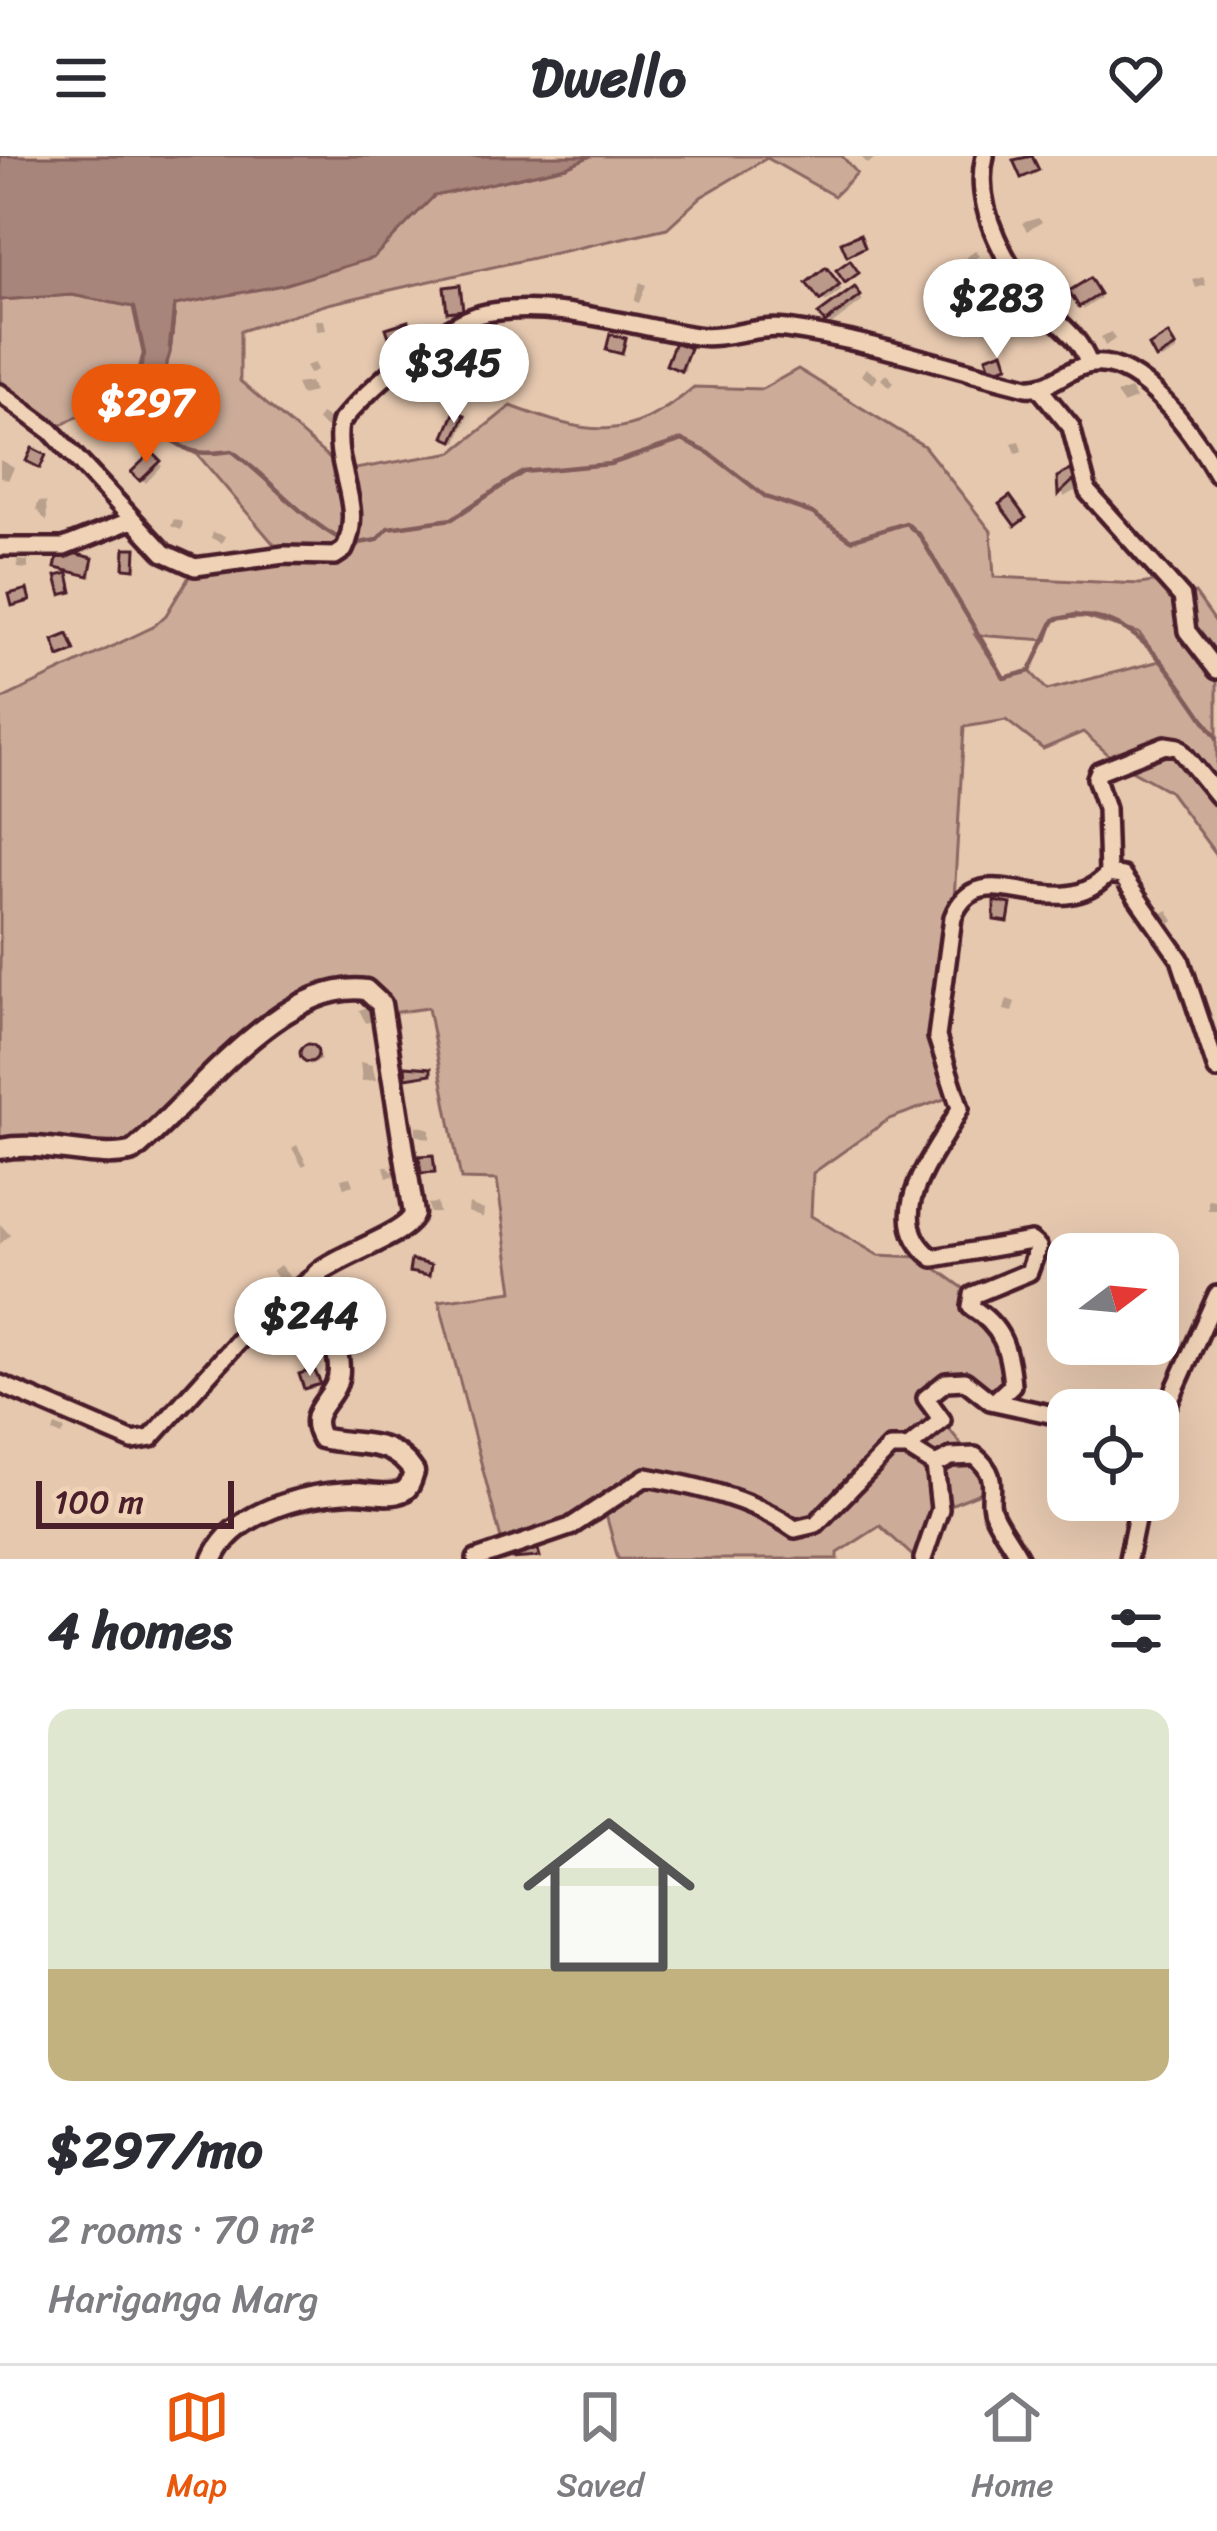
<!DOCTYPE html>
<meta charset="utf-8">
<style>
:root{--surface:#fff;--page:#f2f2f3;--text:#2b2b33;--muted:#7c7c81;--line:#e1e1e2;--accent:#ea580c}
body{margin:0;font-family:Sriracha,sans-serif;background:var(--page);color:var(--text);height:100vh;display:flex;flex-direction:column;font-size:45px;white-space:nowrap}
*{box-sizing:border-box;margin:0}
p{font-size:39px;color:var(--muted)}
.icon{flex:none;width:66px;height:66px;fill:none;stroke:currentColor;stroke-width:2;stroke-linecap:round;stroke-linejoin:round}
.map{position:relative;height:1403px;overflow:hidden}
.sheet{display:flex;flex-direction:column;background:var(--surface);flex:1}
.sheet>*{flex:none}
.needle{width:78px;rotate:74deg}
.buttons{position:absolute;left:1047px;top:1077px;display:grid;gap:24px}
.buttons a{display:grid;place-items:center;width:132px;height:132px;border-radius:24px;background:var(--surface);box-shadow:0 12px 48px #0002;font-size:60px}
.scale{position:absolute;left:36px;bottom:30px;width:198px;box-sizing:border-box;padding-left:12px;border:6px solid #4a1f2b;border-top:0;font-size:33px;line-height:42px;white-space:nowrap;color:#4a1f2b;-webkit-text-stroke:9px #f0d3b7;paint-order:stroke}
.price{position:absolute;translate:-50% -102px;padding:0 27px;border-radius:42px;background:#fff;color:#222;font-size:39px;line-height:78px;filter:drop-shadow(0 3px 6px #0008)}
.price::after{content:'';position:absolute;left:50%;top:72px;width:36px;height:27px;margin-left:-18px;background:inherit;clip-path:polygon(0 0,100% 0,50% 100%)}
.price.active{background:var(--accent);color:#fff}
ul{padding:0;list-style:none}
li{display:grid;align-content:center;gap:24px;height:636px;padding:0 48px}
li span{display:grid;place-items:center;height:372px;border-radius:24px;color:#555}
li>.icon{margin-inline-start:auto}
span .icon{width:216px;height:216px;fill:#fffc;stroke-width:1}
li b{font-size:51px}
h2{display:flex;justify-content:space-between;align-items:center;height:144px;padding:0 48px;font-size:51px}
header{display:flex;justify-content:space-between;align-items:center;height:156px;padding:0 48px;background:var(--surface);font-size:54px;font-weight:700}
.menu{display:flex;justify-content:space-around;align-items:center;height:168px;border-top:3px solid var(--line);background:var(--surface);font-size:33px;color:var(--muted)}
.menu a{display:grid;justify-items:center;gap:6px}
.menu .active{color:var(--accent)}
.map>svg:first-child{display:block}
.green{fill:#ccac99;stroke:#8b6662;stroke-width:3;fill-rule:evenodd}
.water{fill:#a8857a;stroke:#825c5a;stroke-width:3}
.shadow{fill:#0003}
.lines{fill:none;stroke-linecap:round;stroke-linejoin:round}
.stream{stroke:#825c5a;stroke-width:4.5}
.building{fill:#bb998a;stroke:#4a1f2b;stroke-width:3}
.minor-casing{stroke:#4a1f2b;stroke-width:24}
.tertiary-casing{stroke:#4a1f2b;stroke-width:27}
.minor{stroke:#f0d3b7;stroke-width:15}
.tertiary{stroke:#f0d3b7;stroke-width:18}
</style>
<header><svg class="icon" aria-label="menu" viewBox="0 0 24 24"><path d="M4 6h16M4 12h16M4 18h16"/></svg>Dwello<svg class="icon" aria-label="heart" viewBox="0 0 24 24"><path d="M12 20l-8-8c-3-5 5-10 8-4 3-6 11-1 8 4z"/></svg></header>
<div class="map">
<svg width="1217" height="1403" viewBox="0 0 1217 1403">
<rect width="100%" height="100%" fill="#e6c8af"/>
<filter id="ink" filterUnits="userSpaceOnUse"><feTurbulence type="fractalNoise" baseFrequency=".00833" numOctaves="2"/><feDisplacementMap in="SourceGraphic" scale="24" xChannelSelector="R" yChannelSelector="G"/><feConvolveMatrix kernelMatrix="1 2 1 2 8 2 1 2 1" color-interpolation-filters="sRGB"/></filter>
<g filter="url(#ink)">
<path class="green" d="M591,0H842L857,17L834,40L767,2L701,41L667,72L328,148L240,175V225L344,315L453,296L511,250C589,279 627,288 694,231L762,233L798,213L924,290L991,375L994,421L1140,428L1165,424L1181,441L1195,437L1217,468V700L1169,635L1117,606L1083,576L1043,593L1006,564L964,571L953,761L937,881L958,938L889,963L813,1017L811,1060L878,1099L920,1101L973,1139L972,1151L996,1168L1012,1229L990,1245L965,1225L931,1233L942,1264L995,1331L940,1353L916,1403L880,1370L838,1397V1403H618L604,1351L503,1391L439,1145L513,1135L497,1024L461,1023L428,852L384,858L366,834L298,852L133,995L0,993V544L153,471L166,459L195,411L283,399L198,299L173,286L150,261L170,197L175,149L373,102L434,40L566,11ZM1075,458L1139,477L1160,505L1047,534L1030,515L1004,522L975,479L1047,484L1054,464Z
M72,139L134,151L144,198L135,228L51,275L0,237V144Z"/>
<path class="water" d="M0,0H591L566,11L434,40L373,102L283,129L175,149L170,197L150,261L135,228L144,198L134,151L72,139L0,144Z"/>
<path class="shadow" d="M860,0H877L868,8Z
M1038,62L1042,66L1027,75L1022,67Z
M975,94L980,100L970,107L966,102Z
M826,115L842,134L826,146L810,128Z
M1203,121L1206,129L1196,132L1193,124Z
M640,126L646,129L639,147L634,145Z
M1093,129L1101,142L1084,153L1081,149Z
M855,135L863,145L831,169L823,159Z
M315,164H324L326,174L317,175Z
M500,174L509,179L506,194L496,191L491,186L488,197L473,191L487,182L493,188Z
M1111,176L1115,183L1105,190L1101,181Z
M1171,185L1177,195L1162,204L1159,201Z
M688,194L685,216L670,208Z
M314,207L317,214L309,218L305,210Z
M425,212L437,217L430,230L422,222Z
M866,212L878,221L873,228L861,219Z
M886,218L894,226L889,231L881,223Z
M310,226L314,236L301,239L296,228Z
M422,228L430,230L427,242L419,239Z
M1130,233L1136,243L1123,248L1116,238Z
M321,258L334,266L330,274L317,265Z
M463,262L466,265L457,286L451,284Z
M1019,285L1022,295L1016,297L1012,287Z
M152,300L162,310L146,327L135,316Z
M0,304L14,312L8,324L0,321Z
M1074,322L1081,331L1064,341L1060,323Z
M39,345L46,346L47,366L36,353Z
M174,363L183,366L181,374L171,370Z
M213,376L225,380L222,387L211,382Z
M17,404L28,405V413L18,412Z
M91,405L92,422L58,411Z
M1168,754L1174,765L1169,769L1162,757Z
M1007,843L1015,846L1012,856L1004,854Z
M368,851L375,864L366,867L359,854Z
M313,890L321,904L310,909L303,898Z
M360,906L372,909L376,924L362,925Z
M416,969L430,973V983L416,979Z
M297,989L307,1008L302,1010L292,992Z
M384,1010H388L395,1019L387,1022Z
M350,1021L353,1029L344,1032L341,1023Z
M1208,1043L1215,1044L1217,1054H1208Z
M437,1047L439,1057H430L428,1048Z
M469,1048L484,1054L483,1062L468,1056Z
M0,1068L10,1079L0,1088Z
M280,1109L290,1121L282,1127L272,1115Z
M1142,1188V1194L1117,1189V1188Z
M55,1270L65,1274L62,1280L53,1276Z"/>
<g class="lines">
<path class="stream" d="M134,152L144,198L135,228L150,261
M170,191L174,155
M158,237L150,261C180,293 188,301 232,295C269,322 303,364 342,384
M353,388L377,384L388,372L452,363L523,316L610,308L682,284L709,297L766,341L812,357L851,384L906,367L920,380L1004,522L1030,515L1054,464C1136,441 1176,527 1217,582"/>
</g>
<path class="building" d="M1032,0L1039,14L1021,22L1013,4Z
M860,78L865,91L847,100L841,86Z
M850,104L859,117L845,127L836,114Z
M826,111L840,129L820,145L806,127Z
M1090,122L1100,138L1079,151L1069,135Z
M460,129L463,154L447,156L444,131Z
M855,131L861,140L825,167L818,158Z
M408,165L411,181L391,187L386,172Z
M473,176L489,179L485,195L470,192Z
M610,178L626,182L622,198L606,194Z
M1168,178L1176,191L1156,203L1149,190Z
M675,186L690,192L681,215L666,209Z
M1003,195L1008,210L991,215L986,201Z
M455,255L465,259L453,285L444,281Z
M32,292L46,299L40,312L26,305Z
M152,296L161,305L140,325L131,316Z
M1071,314L1075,323L1058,339L1057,321Z
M1010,340L1026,362L1015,370L999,348Z
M125,392H136L135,413L124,412Z
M69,396L93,402L89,420L55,412L58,398Z
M68,417L72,436L61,439L56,420Z
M27,433L30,445L12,450L9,438Z
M68,478L75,495L59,501L53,484Z
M994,745L1011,748L1008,766L994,764Z
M300 897a9 9 0 1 1 18 0a9 9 0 1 1-18 0Z
M405,910L431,912V918L406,922Z
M433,999L435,1016L421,1017L419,1000Z
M411,1104L431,1109L429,1120L409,1116Z
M314,1213L321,1228L304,1233L299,1218Z
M537,1390L540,1401L512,1403L511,1397Z"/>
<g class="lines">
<g class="minor-casing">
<path id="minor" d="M985,0C972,52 1008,115 1043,151C1063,172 1079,180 1089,208
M1039,232L1071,271L1088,336L1182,441L1187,475L1217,514
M0,237L51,275L164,397L195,411L284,399L335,400L344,394C366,349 332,313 340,267C366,234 444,165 486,157C554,144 629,170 696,180C726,184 755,169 786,173C866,184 948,211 1027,231C1052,233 1064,214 1087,209C1139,197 1195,280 1217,318
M0,391H64L132,364
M1108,718L1106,652L1096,622L1099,615L1165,589L1178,591L1217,639
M1108,718L1122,720L1180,803L1217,914
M0,1228L133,1285L151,1282L253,1169L317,1118
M998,1242L1012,1229C1009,1193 1003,1171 971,1151L973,1139L1029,1116L1038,1091L1031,1085L933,1102C877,1060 939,995 960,952L937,881L953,761C980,692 1057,775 1108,718
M1158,1271L1217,1139
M908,1292L942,1264L926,1242L946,1226L965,1225L990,1245L1068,1262
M935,1309L951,1301L975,1300C1005,1325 983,1338 995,1361C1002,1375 1013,1389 1020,1403
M476,1403L570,1371L646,1321C697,1330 753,1343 795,1373L816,1368L890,1292H908L935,1309
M923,1403L940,1353L935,1309
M1128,1403L1140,1344"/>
</g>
<g class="tertiary-casing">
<path id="tertiary" d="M0,993C48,984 97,1006 133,995C192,947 281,823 366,834L381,848L414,1058C408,1079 339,1098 317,1118C315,1150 339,1180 339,1214C339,1244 303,1252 321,1282C357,1291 390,1280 414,1316C411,1326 409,1335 398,1337C384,1341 365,1335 351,1336C303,1338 233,1356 213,1403"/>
</g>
<use href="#minor" class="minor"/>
<use href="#tertiary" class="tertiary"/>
</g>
</g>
</svg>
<div class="buttons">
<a><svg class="needle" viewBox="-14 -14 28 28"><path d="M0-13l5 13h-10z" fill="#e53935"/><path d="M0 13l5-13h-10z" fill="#7c7c81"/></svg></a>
<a><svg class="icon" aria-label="locate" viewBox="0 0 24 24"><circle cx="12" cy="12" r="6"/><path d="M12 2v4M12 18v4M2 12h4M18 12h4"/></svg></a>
</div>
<div class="scale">100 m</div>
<b class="price" style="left:997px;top:205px">$283</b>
<b class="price" style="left:454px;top:270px">$345</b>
<b class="price active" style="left:146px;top:310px">$297</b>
<b class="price" style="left:310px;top:1223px">$244</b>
</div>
<section class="sheet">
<h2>4 homes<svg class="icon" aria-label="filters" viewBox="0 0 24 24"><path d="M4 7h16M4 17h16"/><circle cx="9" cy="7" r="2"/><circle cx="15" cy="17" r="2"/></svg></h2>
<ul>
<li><span style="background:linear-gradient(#dfe7d0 70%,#c2b280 0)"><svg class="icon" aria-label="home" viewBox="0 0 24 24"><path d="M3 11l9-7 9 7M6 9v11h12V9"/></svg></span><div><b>$297/mo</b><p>2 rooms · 70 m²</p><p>Hariganga Marg</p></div></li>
</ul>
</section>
<nav class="menu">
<a class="active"><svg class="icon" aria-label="map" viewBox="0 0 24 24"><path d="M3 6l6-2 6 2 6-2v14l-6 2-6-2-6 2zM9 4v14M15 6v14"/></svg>Map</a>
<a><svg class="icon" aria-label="saved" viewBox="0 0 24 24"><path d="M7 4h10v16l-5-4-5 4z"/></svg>Saved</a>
<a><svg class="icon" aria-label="home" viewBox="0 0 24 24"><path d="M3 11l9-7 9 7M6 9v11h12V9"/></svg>Home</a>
</nav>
